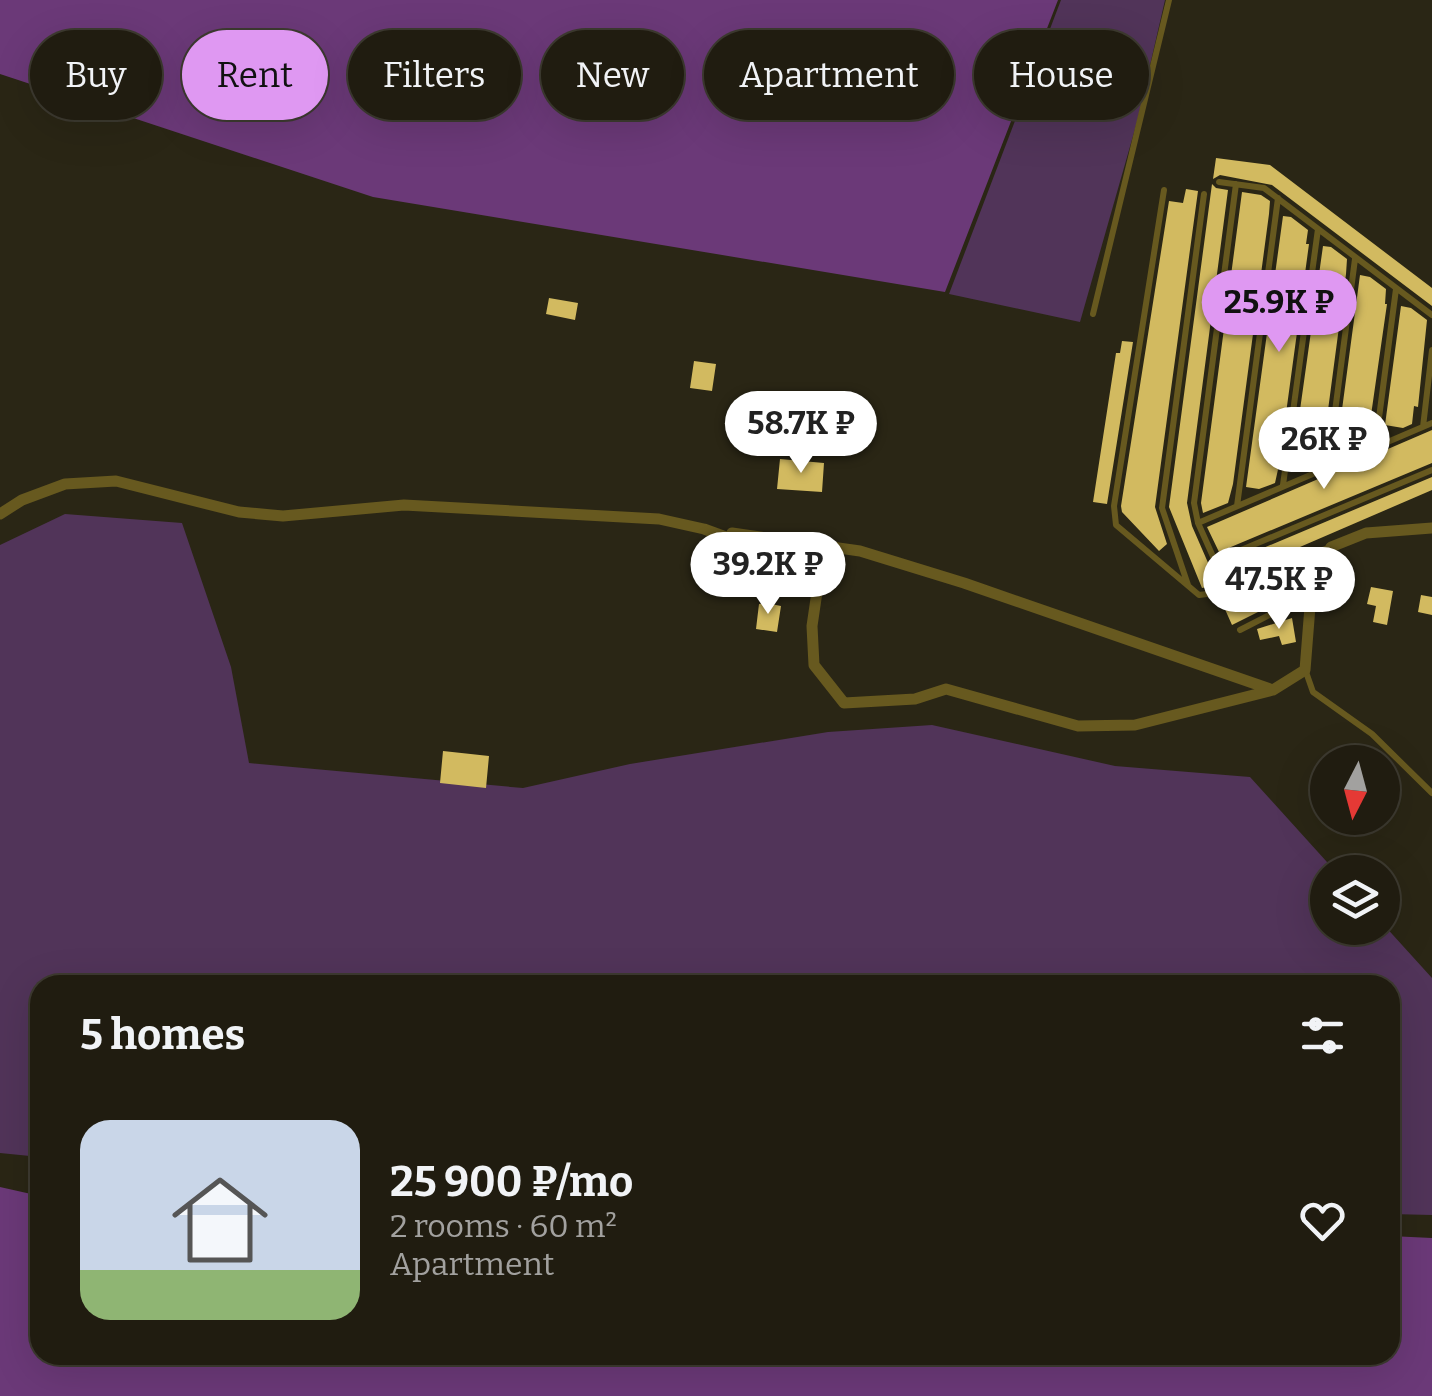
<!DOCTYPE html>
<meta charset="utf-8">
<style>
:root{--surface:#201c10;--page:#2d291e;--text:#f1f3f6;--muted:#a2a19f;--line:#3d3a30;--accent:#df98f2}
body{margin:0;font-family:Bitter,serif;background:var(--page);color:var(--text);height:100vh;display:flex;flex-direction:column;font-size:38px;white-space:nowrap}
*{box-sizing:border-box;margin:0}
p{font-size:32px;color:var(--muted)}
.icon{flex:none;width:55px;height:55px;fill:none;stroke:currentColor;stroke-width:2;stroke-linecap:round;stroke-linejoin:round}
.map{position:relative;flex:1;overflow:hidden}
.side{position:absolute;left:30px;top:975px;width:1370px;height:390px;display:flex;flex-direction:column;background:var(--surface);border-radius:30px;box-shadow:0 10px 40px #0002,0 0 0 2px var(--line)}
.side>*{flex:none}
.guide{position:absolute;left:30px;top:30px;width:1372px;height:90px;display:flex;gap:20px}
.needle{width:65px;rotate:186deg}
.tools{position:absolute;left:1310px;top:745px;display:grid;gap:20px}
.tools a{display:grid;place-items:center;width:90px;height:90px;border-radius:50%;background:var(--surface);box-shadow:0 10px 40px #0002,0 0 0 2px var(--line);font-size:50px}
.price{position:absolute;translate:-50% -85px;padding:0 22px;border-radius:35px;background:#fff;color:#222;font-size:32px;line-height:65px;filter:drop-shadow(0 2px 5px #0008)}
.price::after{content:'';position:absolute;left:50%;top:60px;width:30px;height:22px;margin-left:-15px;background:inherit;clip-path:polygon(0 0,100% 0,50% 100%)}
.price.on{background:var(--accent);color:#111}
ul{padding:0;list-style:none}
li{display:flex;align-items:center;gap:30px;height:250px;padding:0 50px}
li+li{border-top:2px solid var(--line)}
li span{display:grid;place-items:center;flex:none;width:280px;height:200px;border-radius:30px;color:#555}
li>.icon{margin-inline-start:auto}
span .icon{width:120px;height:120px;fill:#fffc;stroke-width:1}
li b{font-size:42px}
h2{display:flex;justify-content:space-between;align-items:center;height:120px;padding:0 50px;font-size:42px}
.chip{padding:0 35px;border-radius:45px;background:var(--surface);box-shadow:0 10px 40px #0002,0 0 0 2px var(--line);font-size:35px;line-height:90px}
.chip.on{background:var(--accent);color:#111}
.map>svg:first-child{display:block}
.green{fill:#513459}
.forest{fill:#6b3978}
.building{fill:#d2ba60}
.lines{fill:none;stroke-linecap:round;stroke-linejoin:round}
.service{stroke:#67591f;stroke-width:6}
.minor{stroke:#67591f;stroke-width:11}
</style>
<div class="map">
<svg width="1432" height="1396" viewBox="0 0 1432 1396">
<rect width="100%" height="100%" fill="#2a2615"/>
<path class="green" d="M1061,0H1165L1137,122L1080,322L949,294Z
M65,514L182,523L231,667L249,763L523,788L630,764L828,732L932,725L1115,766L1250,777L1336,872H1328V928H1382L1383,924L1432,978V1215L1390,1214V985H40V1157L0,1153V545Z"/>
<path class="forest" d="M0,0H1058L945,292L373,197L0,74Z
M0,1187L40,1196V1355H1390V1236L1432,1238V1396H0Z"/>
<path class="building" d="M1216,158L1270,165L1432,288V306L1272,185L1220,175L1213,179Z
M1212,184L1216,188L1228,190L1187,503L1192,526L1209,565L1218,567L1432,477V490L1286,553L1287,555L1214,586L1202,588L1169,507Z
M1186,189L1198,191L1155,507L1167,544L1159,551L1122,512L1121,506L1169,201L1183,203Z
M1242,192L1261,195L1270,201L1269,214L1233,484L1228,503L1203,513L1201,503Z
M1283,216L1291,217L1308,230L1306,244H1309L1279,465L1275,483L1259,489L1246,487Z
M1323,246L1331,247L1347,259L1346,274L1321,463L1306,469L1292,467Z
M1360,275L1370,277L1386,289L1385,304H1387L1367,443L1354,449L1337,447Z
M549,298L578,303L575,320L546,314Z
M1401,306L1411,308L1427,320L1418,407L1414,406L1412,424L1403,428L1385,425Z
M1122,341L1133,342L1107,504L1093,502L1116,353H1120Z
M694,361L716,364L712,391L690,388Z
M1432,430V463L1219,552L1207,527Z
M780,459L824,463L822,492L777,489Z
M1293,568L1298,581L1308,576L1302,590L1232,625L1220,598Z
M1371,587L1393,591L1387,625L1373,622L1376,606L1367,604Z
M1421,595L1432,597V615L1418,612Z
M766,603L781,606L777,632L756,629L759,604Z
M1292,618L1296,642L1282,645L1279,636L1260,640L1257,629Z
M443,751L489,756L486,788L440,783Z"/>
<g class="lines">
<path class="service" d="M1219,182L1264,188L1432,315
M1236,184L1194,503L1198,523L1215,561L1432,470
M1164,190L1114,506L1116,525L1199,595L1215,593L1274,567L1331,547
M1093,314L1169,0
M1423,427L1432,350
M1375,448L1396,289
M1328,465L1355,259
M1283,485L1318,229
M1237,506L1278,198
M1198,523L1432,423
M1188,585L1162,508L1204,194
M1240,630L1310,594
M1306,672L1313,692L1372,734L1432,793"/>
<path class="minor" d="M0,514L22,500L65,484L116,481L239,512L283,516L404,505L659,519L704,529L795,562L809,572L818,585L812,626L814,665L844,703L915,699L946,689L1078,726L1135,725L1273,690L1305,670L1311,594L1331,547L1366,533L1432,528
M732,533L860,551L964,583L1273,690"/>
</g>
</svg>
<div class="tools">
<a><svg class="needle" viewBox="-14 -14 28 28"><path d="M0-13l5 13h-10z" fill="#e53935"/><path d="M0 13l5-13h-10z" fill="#a2a19f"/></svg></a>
<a><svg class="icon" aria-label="layers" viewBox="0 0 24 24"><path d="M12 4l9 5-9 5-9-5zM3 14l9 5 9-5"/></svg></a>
</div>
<b class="price on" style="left:1279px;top:355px">25.9K ₽</b>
<b class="price" style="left:801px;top:476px">58.7K ₽</b>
<b class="price" style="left:1324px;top:492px">26K ₽</b>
<b class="price" style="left:768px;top:617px">39.2K ₽</b>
<b class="price" style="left:1279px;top:632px">47.5K ₽</b>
<div class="guide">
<a class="chip">Buy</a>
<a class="chip on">Rent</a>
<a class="chip">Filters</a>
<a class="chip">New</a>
<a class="chip">Apartment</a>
<a class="chip">House</a>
</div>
<section class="side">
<h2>5 homes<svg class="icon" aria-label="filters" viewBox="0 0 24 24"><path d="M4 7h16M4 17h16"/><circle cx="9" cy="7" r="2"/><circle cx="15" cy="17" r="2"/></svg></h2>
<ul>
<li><span style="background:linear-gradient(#c9d6e8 75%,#8fb573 0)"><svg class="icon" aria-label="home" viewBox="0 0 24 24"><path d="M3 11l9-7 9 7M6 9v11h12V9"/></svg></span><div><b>25 900 ₽/mo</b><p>2 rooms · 60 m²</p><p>Apartment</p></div><svg class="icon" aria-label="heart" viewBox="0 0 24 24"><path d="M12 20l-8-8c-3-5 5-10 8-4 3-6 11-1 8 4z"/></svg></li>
</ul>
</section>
</div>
